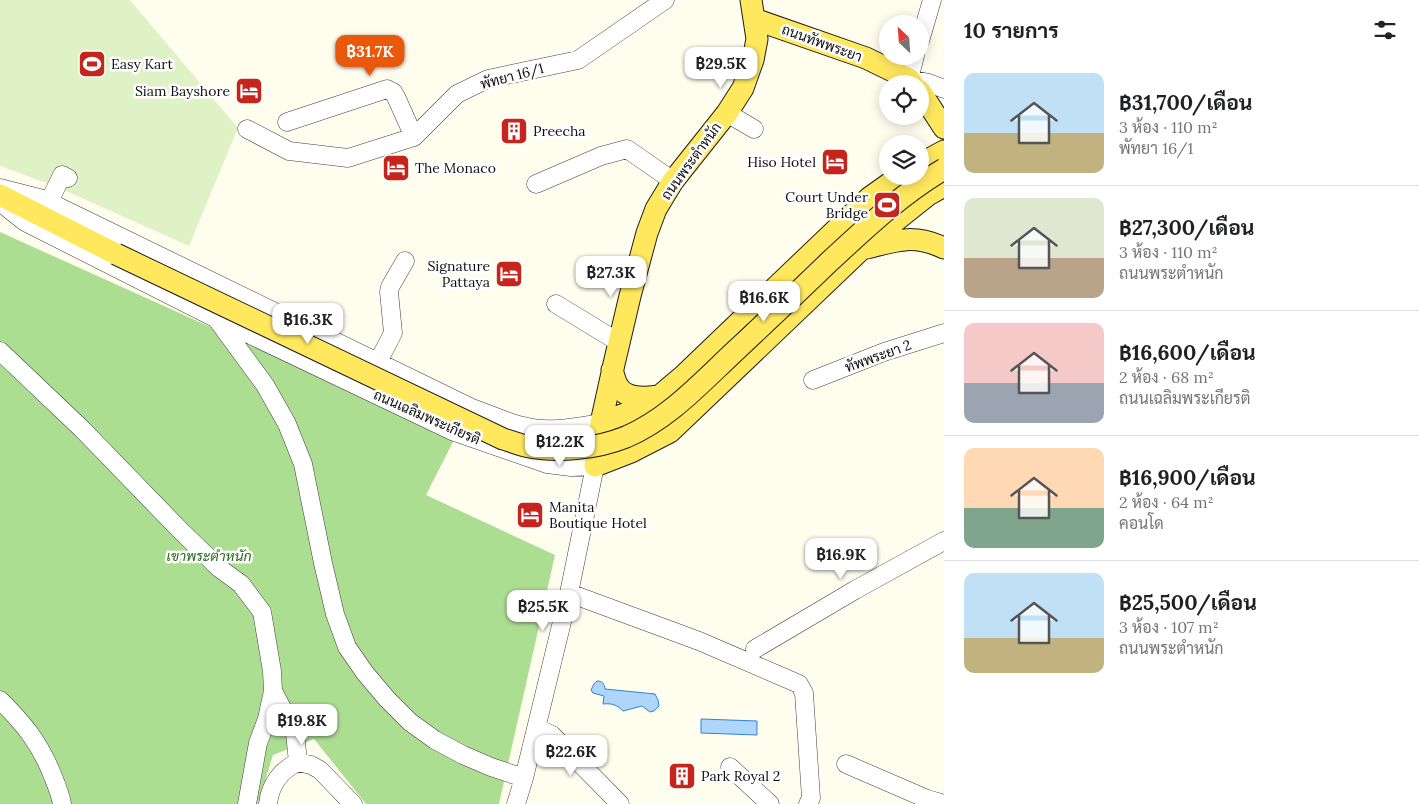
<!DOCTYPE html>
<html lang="th">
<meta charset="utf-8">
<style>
:root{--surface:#fff;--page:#f2f2f2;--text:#202124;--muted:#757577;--line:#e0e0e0;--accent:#ea580c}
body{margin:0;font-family:Lora,Sarabun,serif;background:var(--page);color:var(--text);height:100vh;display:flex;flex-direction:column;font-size:19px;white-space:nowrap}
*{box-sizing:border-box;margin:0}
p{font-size:16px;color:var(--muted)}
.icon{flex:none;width:28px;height:28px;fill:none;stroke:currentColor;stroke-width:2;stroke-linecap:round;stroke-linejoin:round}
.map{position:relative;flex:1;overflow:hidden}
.panel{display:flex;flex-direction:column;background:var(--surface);width:475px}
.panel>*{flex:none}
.needle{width:32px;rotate:335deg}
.controls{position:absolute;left:879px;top:15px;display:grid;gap:10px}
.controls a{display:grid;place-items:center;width:50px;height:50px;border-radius:50%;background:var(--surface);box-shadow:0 2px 12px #0003;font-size:25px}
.price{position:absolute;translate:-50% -42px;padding:0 11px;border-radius:10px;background:#fff;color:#222;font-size:16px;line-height:32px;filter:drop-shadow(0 1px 2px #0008)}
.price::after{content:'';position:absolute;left:50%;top:30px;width:15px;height:11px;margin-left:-8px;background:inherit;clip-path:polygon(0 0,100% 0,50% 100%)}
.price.selected{background:var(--accent);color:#fff}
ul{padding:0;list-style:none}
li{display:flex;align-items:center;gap:15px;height:125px;padding:0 20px}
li+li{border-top:1px solid var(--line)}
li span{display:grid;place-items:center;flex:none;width:140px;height:100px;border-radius:10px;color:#555}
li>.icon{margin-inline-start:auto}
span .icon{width:60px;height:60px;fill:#fffc;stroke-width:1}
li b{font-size:21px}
h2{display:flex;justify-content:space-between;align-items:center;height:60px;padding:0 20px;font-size:21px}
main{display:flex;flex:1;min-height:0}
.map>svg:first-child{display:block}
.forest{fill:#acde92}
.pitch{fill:#dff2c6}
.water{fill:#aed6fa;stroke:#3083d5}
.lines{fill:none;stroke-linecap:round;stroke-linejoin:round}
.minor-casing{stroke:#404040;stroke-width:19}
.major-casing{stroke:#1e1e1e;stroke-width:23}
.minor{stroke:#fff;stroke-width:18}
.major{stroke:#ffe85d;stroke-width:21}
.major-bridge-casing{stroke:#1e1e1e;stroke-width:23;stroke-linecap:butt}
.major-bridge{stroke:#ffe85d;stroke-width:21}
.labels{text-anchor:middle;stroke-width:5;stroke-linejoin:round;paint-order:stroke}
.street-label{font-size:14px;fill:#0d0d0d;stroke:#fff}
.poi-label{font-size:14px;fill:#0d0d0d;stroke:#fff;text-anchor:start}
.park-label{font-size:14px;font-style:italic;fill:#226819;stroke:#fff}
</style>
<main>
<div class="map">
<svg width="944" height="804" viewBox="0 0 944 804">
<rect width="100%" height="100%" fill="#fffded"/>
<path class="forest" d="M0,232L308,371L454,440L426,495L555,555L499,804H366L314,739L273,755L258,804H0Z"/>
<path class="pitch" d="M0,0H130L238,128L189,246L57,187L0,166Z"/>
<path class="water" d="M597,681C603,681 604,684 605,689L655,694L658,700L659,706L654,711L650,712L642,706L623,711C617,705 612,703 603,704L604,696L593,693L591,690L594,684Z
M701,719L757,721V735L701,733Z"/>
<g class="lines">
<g class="minor-casing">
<path id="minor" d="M920,41L932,0
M915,56L909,79L929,83L944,89
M727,113L754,129
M287,122L387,89L393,92L396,97L414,137
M247,129L289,151L348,158L414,137L457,94L488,79L578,60L665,0
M536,184L601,156L627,149L673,181
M0,188L43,199L472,408C489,414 506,422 523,426C548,433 576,427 601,423
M0,202L25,222L217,319L452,431L547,464L571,467L595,466L569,593L524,778L516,804
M49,202L62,175L68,178
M556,304L620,343
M218,321L265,385L287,424L303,464L323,563L335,614L347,647L365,673L387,699L410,722L435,740L463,755L491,767L524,778
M0,351L82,429L178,528L219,568L241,584L262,612L272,671L273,691L267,719L258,743L247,804
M378,362L393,333L389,292L390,287L405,261
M813,380L884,352L944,333
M569,593L699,641L799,684L804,693L811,798L808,804
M755,649L855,590L944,541
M273,691L295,733L298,762
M0,700C24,724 39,742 52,774C56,784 60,793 62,804
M537,728L552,735L620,804
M846,764L927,799L944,804
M730,767L770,804
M268,804C270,785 281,770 298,762L311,765L320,770L353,804"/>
</g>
<g class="major-casing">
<path id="major" d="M751,0L757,39L753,60L743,88L727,113L673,181L656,209L647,233L630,296L614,364L601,423L595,466L631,452L670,432L869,242L928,195L944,186
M754,19L866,58L909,79L913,84
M920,91L944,128
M920,164L944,151
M0,195L116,254
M867,248C897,240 914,234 944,248
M612,370C614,375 615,382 618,386C625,399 645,398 657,396
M601,423L627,413L657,398L683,376L869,198L900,176"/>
</g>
<use href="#minor" class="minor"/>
<use href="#major" class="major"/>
<g class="major-bridge-casing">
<path id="major-bridge" d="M116,254L503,439C510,441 518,444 525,446C557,453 596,449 626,437C668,419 700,384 733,353C765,323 797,293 829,262C866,228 900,195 944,169"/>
</g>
<use href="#major-bridge" class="major-bridge"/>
</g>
<defs>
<g id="stadium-square" transform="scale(1.4375)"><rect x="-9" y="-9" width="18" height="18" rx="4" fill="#c5251c" stroke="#fff"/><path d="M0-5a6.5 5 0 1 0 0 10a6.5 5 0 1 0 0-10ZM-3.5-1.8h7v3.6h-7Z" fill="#fff"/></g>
<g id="hotel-square" transform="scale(1.4375)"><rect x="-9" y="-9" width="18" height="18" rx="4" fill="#c5251c" stroke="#fff"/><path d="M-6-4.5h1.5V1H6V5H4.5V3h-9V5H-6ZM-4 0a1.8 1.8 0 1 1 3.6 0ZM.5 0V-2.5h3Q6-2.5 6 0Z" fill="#fff"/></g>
<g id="building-square" transform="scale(1.4375)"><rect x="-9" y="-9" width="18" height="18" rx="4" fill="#c5251c" stroke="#fff"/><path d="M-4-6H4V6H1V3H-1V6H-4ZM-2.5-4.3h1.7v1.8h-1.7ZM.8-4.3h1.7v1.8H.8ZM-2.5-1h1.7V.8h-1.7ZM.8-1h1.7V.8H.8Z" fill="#fff"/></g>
</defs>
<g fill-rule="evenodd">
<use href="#stadium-square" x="92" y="64"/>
<use href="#hotel-square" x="249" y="91"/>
<use href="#building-square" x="514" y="131"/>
<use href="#hotel-square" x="835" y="162"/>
<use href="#hotel-square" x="396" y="168"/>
<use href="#stadium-square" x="887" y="205"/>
<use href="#hotel-square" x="509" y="274"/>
<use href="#hotel-square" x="530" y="515"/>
<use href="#building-square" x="682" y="776"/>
</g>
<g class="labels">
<g class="street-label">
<text transform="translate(822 43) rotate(20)" y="5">ถนนทัพพระยา</text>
<text transform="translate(512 76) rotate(-15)" y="5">พัทยา 16/1</text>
<text transform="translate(691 161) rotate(-54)" y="5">ถนนพระตำหนัก</text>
<text transform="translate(878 356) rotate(-20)" y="5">ทัพพระยา 2</text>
<text transform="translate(427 417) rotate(24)" y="5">ถนนเฉลิมพระเกียรติ</text>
</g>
<g class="poi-label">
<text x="111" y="69">Easy Kart</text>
<text x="230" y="96" text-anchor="end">Siam Bayshore</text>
<text x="533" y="136">Preecha</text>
<text x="816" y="167" text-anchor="end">Hiso Hotel</text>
<text x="415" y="173">The Monaco</text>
<text x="868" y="202" text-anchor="end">Court Under<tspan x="868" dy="16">Bridge</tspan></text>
<text x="490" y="271" text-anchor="end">Signature<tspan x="490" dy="16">Pattaya</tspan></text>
<text x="549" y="512">Manita<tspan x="549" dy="16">Boutique Hotel</tspan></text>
<text x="701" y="781">Park Royal 2</text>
</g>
<g class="park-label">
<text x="209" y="561">เขาพระตำหนัก</text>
</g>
</g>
</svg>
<div class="controls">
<a><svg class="needle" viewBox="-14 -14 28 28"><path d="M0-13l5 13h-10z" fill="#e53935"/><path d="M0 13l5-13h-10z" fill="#757577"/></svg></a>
<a><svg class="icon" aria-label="locate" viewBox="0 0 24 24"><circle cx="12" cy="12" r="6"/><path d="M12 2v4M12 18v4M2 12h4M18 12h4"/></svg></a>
<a><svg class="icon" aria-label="layers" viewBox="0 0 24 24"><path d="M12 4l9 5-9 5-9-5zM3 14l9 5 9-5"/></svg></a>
</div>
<b class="price selected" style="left:370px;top:77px">฿31.7K</b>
<b class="price" style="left:721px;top:89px">฿29.5K</b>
<b class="price" style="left:611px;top:298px">฿27.3K</b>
<b class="price" style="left:764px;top:323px">฿16.6K</b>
<b class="price" style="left:308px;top:345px">฿16.3K</b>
<b class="price" style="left:560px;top:467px">฿12.2K</b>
<b class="price" style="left:841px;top:580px">฿16.9K</b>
<b class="price" style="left:543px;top:632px">฿25.5K</b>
<b class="price" style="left:302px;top:746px">฿19.8K</b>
<b class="price" style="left:571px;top:777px">฿22.6K</b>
</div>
<section class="panel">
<h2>10 รายการ<svg class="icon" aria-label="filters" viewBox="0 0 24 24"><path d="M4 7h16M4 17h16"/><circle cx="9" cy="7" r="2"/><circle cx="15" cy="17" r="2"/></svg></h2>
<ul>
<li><span style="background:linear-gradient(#bfe0f5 60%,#c2b280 0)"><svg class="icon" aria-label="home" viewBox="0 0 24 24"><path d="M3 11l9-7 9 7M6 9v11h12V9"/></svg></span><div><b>฿31,700/เดือน</b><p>3 ห้อง · 110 m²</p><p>พัทยา 16/1</p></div></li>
<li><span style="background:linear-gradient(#dfe7d0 60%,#b9a48a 0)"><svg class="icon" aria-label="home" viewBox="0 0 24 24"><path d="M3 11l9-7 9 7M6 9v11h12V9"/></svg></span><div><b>฿27,300/เดือน</b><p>3 ห้อง · 110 m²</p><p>ถนนพระตำหนัก</p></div></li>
<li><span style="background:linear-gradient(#f6c9c9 60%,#9aa5b1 0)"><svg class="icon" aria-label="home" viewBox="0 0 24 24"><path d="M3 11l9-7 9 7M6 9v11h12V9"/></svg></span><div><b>฿16,600/เดือน</b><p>2 ห้อง · 68 m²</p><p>ถนนเฉลิมพระเกียรติ</p></div></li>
<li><span style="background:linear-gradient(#ffd9b3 60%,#7fa58c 0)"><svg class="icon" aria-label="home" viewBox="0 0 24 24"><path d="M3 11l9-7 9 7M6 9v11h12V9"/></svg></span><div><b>฿16,900/เดือน</b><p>2 ห้อง · 64 m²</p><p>คอนโด</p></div></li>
<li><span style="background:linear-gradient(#bfe0f5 65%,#c2b280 0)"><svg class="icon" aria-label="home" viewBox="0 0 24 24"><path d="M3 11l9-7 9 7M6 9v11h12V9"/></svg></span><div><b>฿25,500/เดือน</b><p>3 ห้อง · 107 m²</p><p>ถนนพระตำหนัก</p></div></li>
</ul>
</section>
</main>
